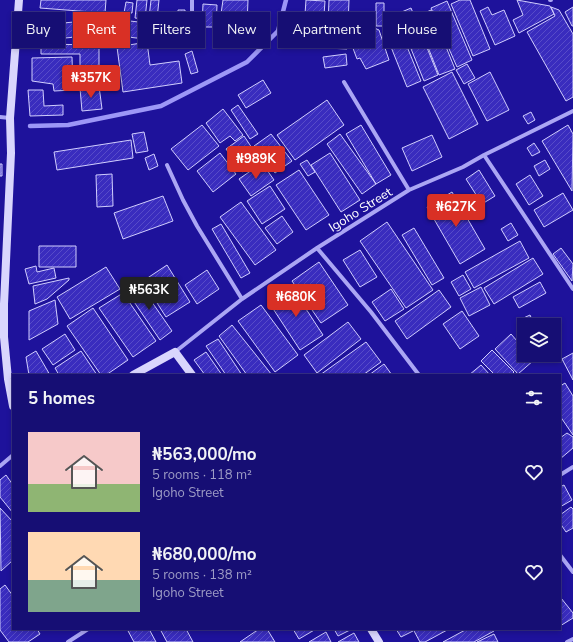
<!DOCTYPE html>
<meta charset="utf-8">
<style>
:root{--surface:#160e74;--page:#1f1779;--text:#f1f3f6;--muted:#9e9cc5;--line:#352e86;--accent:#d93025}
body{margin:0;font-family:"Nunito Sans",sans-serif;background:var(--page);color:var(--text);height:100vh;display:flex;flex-direction:column;font-size:15px;white-space:nowrap}
*{box-sizing:border-box;margin:0}
p{font-size:13px;color:var(--muted)}
.icon{flex:none;width:22px;height:22px;fill:none;stroke:currentColor;stroke-width:2;stroke-linecap:round;stroke-linejoin:round}
.map{position:relative;flex:1;overflow:hidden}
.side{position:absolute;left:12px;top:374px;width:549px;height:256px;display:flex;flex-direction:column;background:var(--surface);border-radius:0px;box-shadow:0 2px 6px #0003,0 0 0 1px var(--line)}
.side>*{flex:none}
.top-card{position:absolute;left:12px;top:12px;width:549px;height:36px;display:flex;gap:8px}
.buttons{position:absolute;left:517px;top:318px;display:grid;gap:8px}
.buttons a{display:grid;place-items:center;width:44px;height:44px;border-radius:0px;background:var(--surface);box-shadow:0 2px 6px #0003,0 0 0 1px var(--line);font-size:20px}
.price{position:absolute;translate:-50% -34px;padding:0 9px;border-radius:4px;background:var(--accent);color:#fff;font-size:13px;line-height:26px;filter:drop-shadow(0 1px 2px #0008)}
.price::after{content:'';position:absolute;left:50%;top:24px;width:12px;height:9px;margin-left:-6px;background:inherit;clip-path:polygon(0 0,100% 0,50% 100%)}
.price.current{background:#222;color:#fff}
ul{padding:0;list-style:none}
li{display:flex;align-items:center;gap:12px;height:100px;padding:0 16px}
li span{display:grid;place-items:center;flex:none;width:112px;height:80px;border-radius:0px;color:#555}
li>.icon{margin-inline-start:auto}
span .icon{width:48px;height:48px;fill:#fffc;stroke-width:1}
li b{font-size:17px}
h2{display:flex;justify-content:space-between;align-items:center;height:48px;padding:0 16px;font-size:17px}
.tag{padding:0 14px;border-radius:0px;background:var(--surface);box-shadow:0 2px 6px #0003,0 0 0 1px var(--line);font-size:14px;line-height:36px}
.tag.current{background:var(--accent);color:#fff}
.map>svg:first-child{display:block}
.lines{fill:none;stroke-linecap:round;stroke-linejoin:round}
.stream{stroke:#9d97f7;stroke-width:4.5}
.building{fill:url(#building-hatch);stroke:#d1cefe}
.street{stroke:#aba6f4;stroke-width:4}
.secondary{stroke:#d9d6fd;stroke-width:8}
.labels{text-anchor:middle;stroke-width:3;stroke-linejoin:round;paint-order:stroke}
.street-label{font-size:13px;fill:#fff;stroke:#1e129b}
</style>
<div class="map">
<svg width="573" height="642" viewBox="0 0 573 642">
<defs>
<pattern id="building-hatch" width="6" height="6" patternUnits="userSpaceOnUse"><rect width="6" height="6" fill="#392cbe"/><path d="M-1 1l2-2M0 6l6-6M5 7l2-2" fill="none" stroke="#574cc8"/></pattern>
</defs>
<rect width="100%" height="100%" fill="#1e129b"/>
<g class="lines">
<path class="stream" d="M30,126L68,125L161,106L247,62L278,31L286,0"/>
</g>
<path class="building" d="M41,0H106L105,13L40,8Z
M137,0H147L145,19L135,18Z
M151,0H159L157,19L149,18Z
M223,0H248L247,25L220,21Z
M306,0L325,1L322,44L303,43Z
M329,0H349L347,49L327,48Z
M460,0H470L490,49L473,56L451,4Z
M517,0L550,6L554,14L519,33L513,20L523,15Z
M447,1L472,60L457,67L431,8Z
M126,2L133,3L132,13H124Z
M376,3H384V26H376Z
M203,4L217,5L216,27H202Z
M488,7L492,15L504,10L515,36L495,45L480,11Z
M551,7L559,10L573,34V97L566,101L527,32L555,16Z
M573,7V26H572L565,12Z
M411,8L438,75L424,81L397,14Z
M178,10H185V18H178Z
M431,10L455,69L439,75L416,17Z
M105,18L180,27L178,43L103,34Z
M96,20L98,35L43,40L41,25Z
M249,26L251,42L216,46L215,31Z
M372,27L379,30L389,60L366,69L360,58L357,59L351,43L353,42L355,45L360,43L357,31Z
M399,27L421,81L407,87L385,32Z
M147,42L150,65L179,61L182,83L123,92L117,47Z
M41,44L99,45V83H80V54H41Z
M192,51L198,72L191,74L185,54Z
M346,54L347,65L325,68L323,57Z
M72,57L73,90L54,91L53,84L32,81V58Z
M467,64L475,78L464,84L456,70Z
M452,72L478,124L449,139L423,87Z
M490,72L509,110L487,121L468,84Z
M263,80L271,93L246,108L238,95Z
M99,86L102,109L82,111L80,88Z
M28,90H43L44,106L63,105V115L30,116Z
M327,100L344,125L295,160L277,135Z
M238,105L258,134L250,139L231,110Z
M223,109L243,135L235,141L230,136L220,143L206,123Z
M531,112L535,120L528,124L523,116Z
M202,125L219,146L188,170L171,149Z
M361,125L391,175L376,184L346,134Z
M568,125L573,134L572,191L542,141Z
M144,132L148,151L136,153L132,134Z
M271,134L292,161L275,173L254,146Z
M340,134L376,184L362,194L327,144Z
M432,135L442,157L412,171L402,148Z
M244,136L260,160L242,172L226,149Z
M131,140L133,158L57,170L54,152Z
M534,143L540,152L532,156L527,148Z
M220,153L236,174L213,192L197,171Z
M330,153L360,200L341,212L311,165Z
M154,154L158,166L149,170L145,158Z
M307,160L315,172L308,176L300,164Z
M545,160L550,169L539,176L534,166Z
M262,163L274,180L251,196L239,179Z
M0,164H2V176H0Z
M299,170L329,215L306,230L276,185Z
M479,170L495,196L482,204L466,179Z
M112,174L113,206L97,207L96,175Z
M530,175L543,196L529,205L516,184Z
M270,186L285,209L262,224L247,201Z
M452,192L485,249L460,264L427,207Z
M563,193L573,210L544,227L534,210Z
M163,196L173,221L123,239L114,213Z
M241,202L276,250L255,265L220,217Z
M282,216L293,232L277,244L265,228Z
M387,222L433,290L406,308L360,241Z
M511,223L518,235L508,241L501,229Z
M221,224L250,273L241,278L212,229Z
M414,228L444,278L432,285L402,235Z
M520,241L529,258L474,288L465,272Z
M39,246H76V267H39Z
M561,248L573,264L572,281L553,254Z
M360,250L377,277L360,287L343,260Z
M533,258L543,274L494,304L484,288Z
M319,262L348,305L321,323L292,281Z
M167,265L190,302L166,317L143,281Z
M36,266L37,272L54,268L56,278L29,284L25,269Z
M106,267L120,289L70,319L57,297Z
M207,270L219,289L197,304L185,285Z
M463,275L471,289L459,296L451,282Z
M69,278V280L47,299L35,304L33,286Z
M138,282L172,331L160,340L126,290Z
M540,282L546,293L519,308L513,297Z
M291,286L323,335L300,350L268,301Z
M481,287L490,305L469,316L460,298Z
M391,289L404,309L385,321L372,302Z
M439,290L451,307L407,339L395,321Z
M123,293L156,341L133,357L99,308Z
M55,300L58,324L29,340V311Z
M261,305L298,355L275,372L238,321Z
M93,308L128,360L106,375H101L67,326Z
M462,311L479,336L460,349L443,324Z
M530,315L533,322L524,325V326L520,328L517,321Z
M348,322L361,339L317,373L304,355Z
M232,325L272,375H247L219,336Z
M65,334L75,350L53,365L42,349Z
M511,334L524,349V355H530L534,360L518,374L495,349Z
M218,339L242,375H226L206,346Z
M366,342L381,362L363,375H320Z
M492,350L514,372L511,375H495L481,361Z
M36,351L50,375H29L26,357Z
M81,351L97,375H59L55,368Z
M206,352L222,375H205L194,360Z
M573,353V380L562,359Z
M384,364L392,375H369Z
M481,365L490,375H469Z
M565,383L573,396V435L560,416V386Z
M567,433L573,437V448L560,459V438Z
M6,475L13,485V513L0,497V480Z
M564,485L572,500L560,507V487Z
M571,507L573,509V528L566,532L560,523V515Z
M0,508L13,522V560L1,571Z
M5,585L13,596V629H37L40,634L28,642H9L0,630V589Z
M561,598L573,613V618L560,626Z
M127,629H149L156,642H134Z
M160,629H186L193,642H167Z
M259,629H267L275,642H240Z
M293,629H316L299,639Z
M334,629H350V630L338,636Z
M396,629H412L413,631L401,637Z
M413,629H449L425,642H420Z
M467,629H493L494,631L474,642H443Z
M326,632L331,642H309Z
M354,633L359,642H338Z
M494,634L498,642H477Z"/>
<g class="lines">
<path class="street" d="M192,0V38
M550,0H551
M344,82L409,190
M0,117L10,118
M484,155L573,289
M167,165L183,200L197,226L242,299
M317,248L371,312L419,375
M175,352L242,299L317,248L409,190L463,167L484,155L573,111
M0,466L13,455
M560,475L573,467
M560,555L573,572
M68,642L88,629
M567,642L573,639"/>
<path class="secondary" d="M133,375L175,352L192,375
M13,406L8,379L4,337V304L11,153L10,118L19,0
M371,629L379,642"/>
</g>
<g class="labels">
<g class="street-label">
<text transform="translate(360 209) rotate(-32)" y="5">Igoho Street</text>
</g>
</g>
</svg>
<div class="buttons">
<a><svg class="icon" aria-label="layers" viewBox="0 0 24 24"><path d="M12 4l9 5-9 5-9-5zM3 14l9 5 9-5"/></svg></a>
</div>
<b class="price" style="left:91px;top:99px">₦357K</b>
<b class="price" style="left:256px;top:180px">₦989K</b>
<b class="price" style="left:456px;top:228px">₦627K</b>
<b class="price current" style="left:149px;top:311px">₦563K</b>
<b class="price" style="left:296px;top:318px">₦680K</b>
<div class="top-card">
<a class="tag">Buy</a>
<a class="tag current">Rent</a>
<a class="tag">Filters</a>
<a class="tag">New</a>
<a class="tag">Apartment</a>
<a class="tag">House</a>
</div>
<section class="side">
<h2>5 homes<svg class="icon" aria-label="filters" viewBox="0 0 24 24"><path d="M4 7h16M4 17h16"/><circle cx="9" cy="7" r="2"/><circle cx="15" cy="17" r="2"/></svg></h2>
<ul>
<li><span style="background:linear-gradient(#f6c9c9 65%,#8fb573 0)"><svg class="icon" aria-label="home" viewBox="0 0 24 24"><path d="M3 11l9-7 9 7M6 9v11h12V9"/></svg></span><div><b>₦563,000/mo</b><p>5 rooms · 118 m²</p><p>Igoho Street</p></div><svg class="icon" aria-label="heart" viewBox="0 0 24 24"><path d="M12 20l-8-8c-3-5 5-10 8-4 3-6 11-1 8 4z"/></svg></li>
<li><span style="background:linear-gradient(#ffd9b3 60%,#7fa58c 0)"><svg class="icon" aria-label="home" viewBox="0 0 24 24"><path d="M3 11l9-7 9 7M6 9v11h12V9"/></svg></span><div><b>₦680,000/mo</b><p>5 rooms · 138 m²</p><p>Igoho Street</p></div><svg class="icon" aria-label="heart" viewBox="0 0 24 24"><path d="M12 20l-8-8c-3-5 5-10 8-4 3-6 11-1 8 4z"/></svg></li>
</ul>
</section>
</div>
